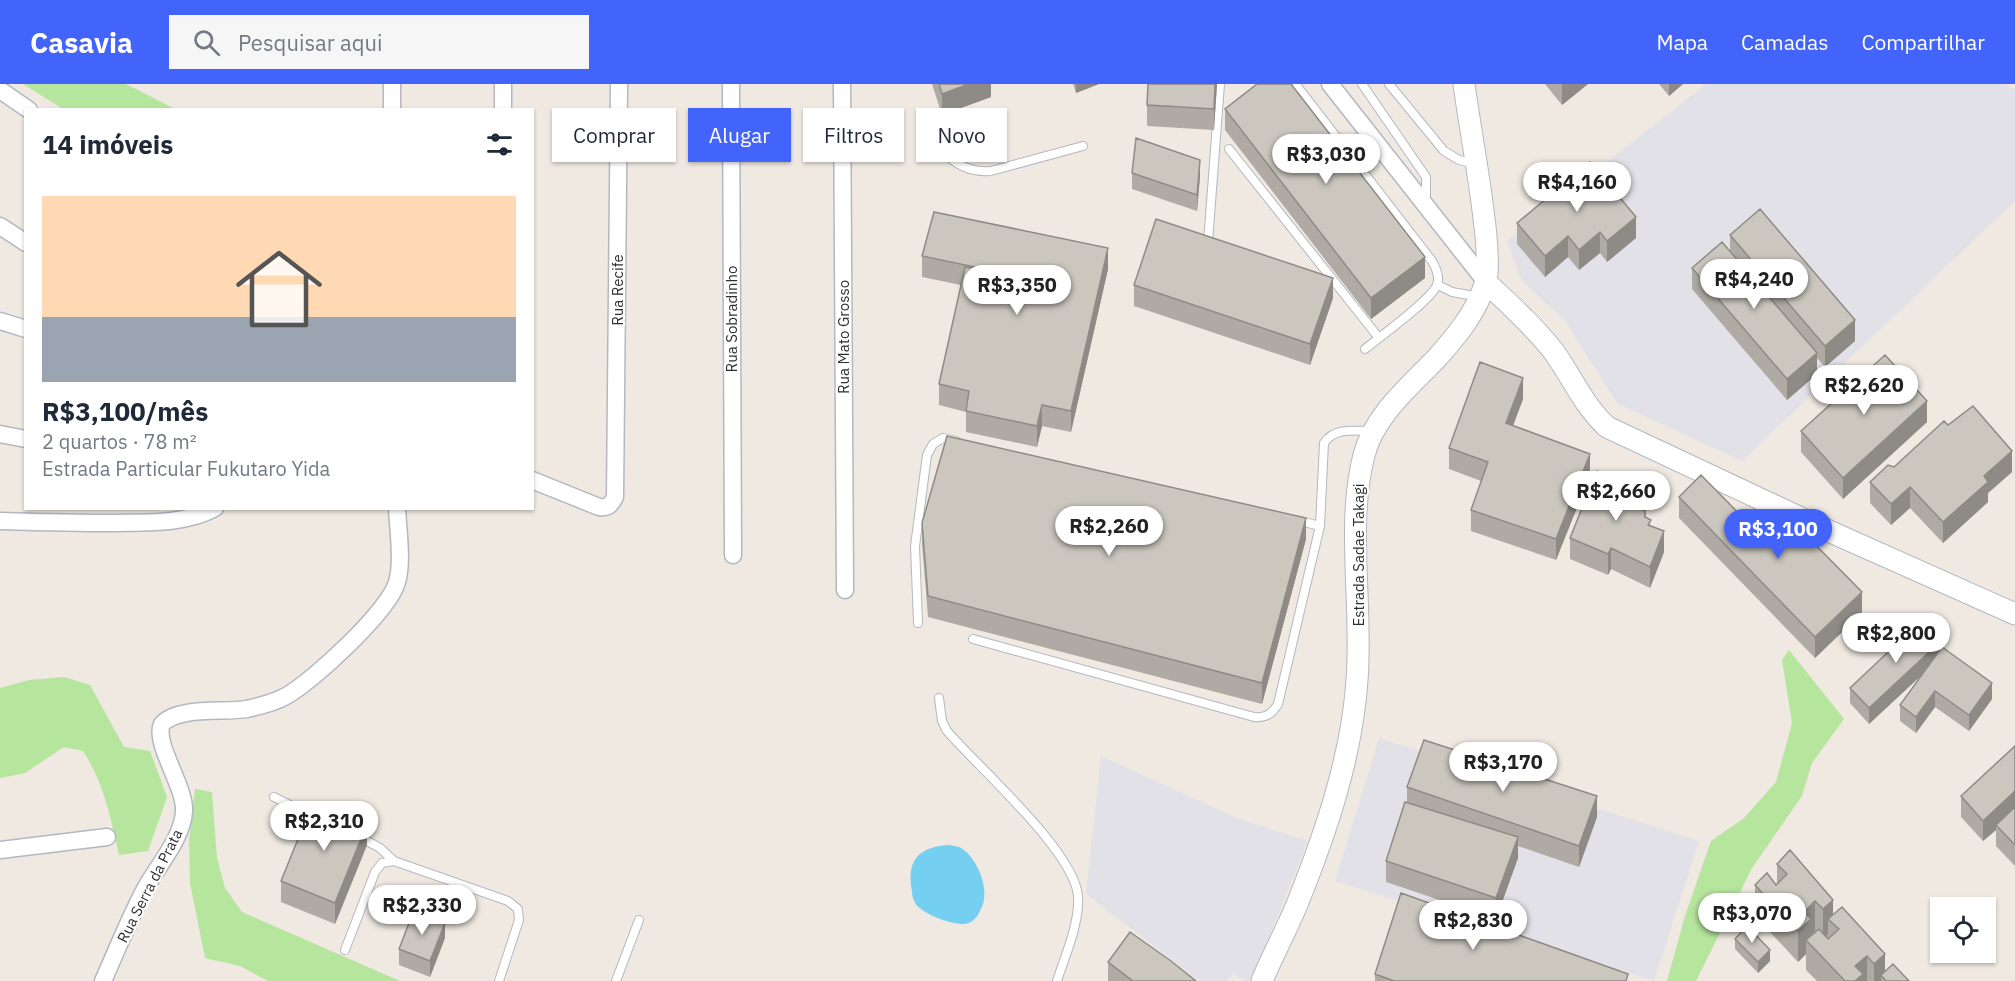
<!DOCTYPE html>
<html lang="pt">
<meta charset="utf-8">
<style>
:root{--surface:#fff;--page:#f6f6f7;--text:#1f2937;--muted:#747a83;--line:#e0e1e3;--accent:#4264fb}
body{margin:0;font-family:"IBM Plex Sans",sans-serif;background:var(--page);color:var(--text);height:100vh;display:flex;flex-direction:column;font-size:22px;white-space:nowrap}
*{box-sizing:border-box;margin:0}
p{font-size:20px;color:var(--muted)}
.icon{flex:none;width:33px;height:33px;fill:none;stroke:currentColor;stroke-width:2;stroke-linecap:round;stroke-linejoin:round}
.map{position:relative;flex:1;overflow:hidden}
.drawer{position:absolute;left:24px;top:24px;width:510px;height:402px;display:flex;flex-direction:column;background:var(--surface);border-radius:0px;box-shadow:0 2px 4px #0004}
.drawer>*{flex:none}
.hud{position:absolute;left:552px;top:24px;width:570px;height:54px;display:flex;gap:12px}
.buttons{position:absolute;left:1930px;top:813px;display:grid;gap:12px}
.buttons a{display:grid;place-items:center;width:66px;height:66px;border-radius:0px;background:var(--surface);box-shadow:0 2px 4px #0004;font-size:30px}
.price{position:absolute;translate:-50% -51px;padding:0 14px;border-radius:21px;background:#fff;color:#222;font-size:20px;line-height:39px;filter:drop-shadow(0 2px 3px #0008)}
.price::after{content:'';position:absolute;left:50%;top:36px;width:18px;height:14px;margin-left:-9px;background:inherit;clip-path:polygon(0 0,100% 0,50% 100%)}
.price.active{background:var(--accent);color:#fff}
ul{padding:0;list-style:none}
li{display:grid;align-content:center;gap:12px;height:318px;padding:0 18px}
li+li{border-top:2px solid var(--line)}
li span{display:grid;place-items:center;height:186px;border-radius:0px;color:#555}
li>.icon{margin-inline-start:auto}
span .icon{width:108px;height:108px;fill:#fffc;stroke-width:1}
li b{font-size:26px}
h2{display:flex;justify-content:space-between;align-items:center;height:72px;padding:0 18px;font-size:26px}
.chip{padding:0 21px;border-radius:0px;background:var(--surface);box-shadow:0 2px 4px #0004;font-size:21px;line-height:54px}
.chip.active{background:var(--accent);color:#fff}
header{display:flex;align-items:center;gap:36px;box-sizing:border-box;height:84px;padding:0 30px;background:var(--accent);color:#fff}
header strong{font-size:28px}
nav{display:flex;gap:33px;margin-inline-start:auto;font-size:21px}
.search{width:420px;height:54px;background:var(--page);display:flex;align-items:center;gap:15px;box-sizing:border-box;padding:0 21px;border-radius:0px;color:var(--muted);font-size:22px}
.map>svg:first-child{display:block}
.industrial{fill:#e3e1e8}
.green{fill:#b6e59e}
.water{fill:#75cff0}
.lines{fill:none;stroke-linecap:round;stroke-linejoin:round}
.service-casing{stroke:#b4b7c1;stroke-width:10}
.minor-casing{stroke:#b4b7c1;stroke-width:19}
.tertiary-casing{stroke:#b4b7c1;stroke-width:23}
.service{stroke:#fff;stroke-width:8}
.minor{stroke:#fff;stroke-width:16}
.tertiary{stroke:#fff;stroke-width:21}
.wall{fill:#afaba4}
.shaded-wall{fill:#8e8b86}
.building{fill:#cbc7bf;stroke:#8e8b86;stroke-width:1.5}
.labels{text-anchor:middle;stroke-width:4.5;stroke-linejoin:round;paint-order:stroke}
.street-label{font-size:15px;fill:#2e2e2e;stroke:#fff}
</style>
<header>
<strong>Casavia</strong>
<div class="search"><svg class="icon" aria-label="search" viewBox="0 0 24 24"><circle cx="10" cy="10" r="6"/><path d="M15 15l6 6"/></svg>Pesquisar aqui</div>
<nav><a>Mapa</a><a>Camadas</a><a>Compartilhar</a></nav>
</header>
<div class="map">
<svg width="2015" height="897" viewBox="0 0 2015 897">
<rect width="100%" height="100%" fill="#efe9e1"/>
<path class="industrial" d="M1706,0H2006L2015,6V117L1742,377L1618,320L1565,237L1521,196L1507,157Z
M1379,654L1699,757L1654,897L1335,797Z
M1101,672L1237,734L1308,757L1251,897H1246L1233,890L1227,897H1200L1086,810Z"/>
<path class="green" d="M23,0H126L175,25H63Z
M1789,566L1844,635L1812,679L1802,712L1752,784L1696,897H1667L1685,832L1711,757L1744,734L1776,698L1792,639L1782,576Z
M64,593L90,601L124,663L150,667L167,713L148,767L119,771C111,736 104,698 83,667L64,663L25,689L0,694V604L29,596Z
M195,705L212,708L217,774L225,804L242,828L400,897H268L240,882L205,874L190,799L189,757Z"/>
<path class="water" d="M948,761C953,762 958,762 961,764C978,774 991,808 981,825C978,832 973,839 965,840C952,841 922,830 915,819C912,814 912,806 911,801C908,773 922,763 948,761Z"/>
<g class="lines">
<g class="service-casing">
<path id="service" d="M1362,0L1426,93V118
M1389,0L1444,67L1459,76L1475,80
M1297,2L1432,177C1436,184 1441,195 1436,203C1427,219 1381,252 1365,265
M921,29C935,60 952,90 991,87L1083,62
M1229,65L1379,254
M1208,158L1220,0
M1438,201L1452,208L1480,213
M1296,436L1320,442L1324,359C1335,343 1354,347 1373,347
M918,539L915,462L927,371L933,360L943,354L956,357
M973,555L1254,633C1266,634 1272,630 1278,620L1320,442
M939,614L942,637L947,647C979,684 1074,767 1078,812C1080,838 1065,872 1057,897
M274,713L318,735
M358,752L380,764L394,777
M345,866L375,788L382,779L394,777L508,817L518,825L519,836L499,897
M616,897L639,836"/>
</g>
<g class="minor-casing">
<path id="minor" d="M503,0V26
M731,0L733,471
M842,0L845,506
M1330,0L1486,198
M0,6L29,26
M392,26V0
M0,142L26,159
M0,237L26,245
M0,350L26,355
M532,396L599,423C608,424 611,421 615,413L619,0
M0,437C37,438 74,439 111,439C145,438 184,441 215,424
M0,766L107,753
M103,897C117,866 129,835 145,805C158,781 182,755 184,728C186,703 153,659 162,640C178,622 224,629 247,625C260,622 274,619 286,612C312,598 390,526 397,498C403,478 398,446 397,424"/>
</g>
<g class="tertiary-casing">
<path id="tertiary" d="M1486,198C1509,220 1534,242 1554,268C1572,293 1584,322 1607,343L1822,444L2015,530
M1262,897C1273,870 1287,845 1298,818C1326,748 1352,672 1357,596C1363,524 1346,440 1364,371C1374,332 1409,303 1435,276C1455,254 1476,229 1485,200C1489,186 1487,167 1486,152C1481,101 1471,51 1464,0"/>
</g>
<use href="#service" class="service"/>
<use href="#minor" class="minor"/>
<use href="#tertiary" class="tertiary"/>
</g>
<path class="wall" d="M932,0H991V13L942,31Z
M1073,0H1099L1076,9Z
M1217,0L1214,46L1147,42V21Z
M1545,0H1588L1562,21Z
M1659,0H1683L1669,12Z
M1225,25L1425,194L1371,235L1225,46Z
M1590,78L1636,154L1607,178L1600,169L1579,186L1568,173L1545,193L1517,160V139Z
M1132,89L1200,92L1197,127L1132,105Z
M1730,151L1855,257L1825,283L1817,274V290L1787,316L1692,205V184L1730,167Z
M922,172L1108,185L1071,348L1042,342L1037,363L966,348V328L939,321V300L961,201L922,193Z
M1134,201L1333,214L1310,281L1134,222Z
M1523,315L1513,342L1590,391L1556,476L1471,447V426L1481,397L1449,385V364Z
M1927,338L1843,415L1801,368V347Z
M1894,383L2012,388L1988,409V418L1943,459L1910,424L1891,441L1870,419V398Z
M1627,406L1636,423L1645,433L1651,442L1664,468L1650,504L1611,485L1608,491L1570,475V454Z
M1679,413L1769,460L1862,529L1815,574L1679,434Z
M922,439L1306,455L1262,620L928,533L922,460Z
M1941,565L1992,615L1969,647L1935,623L1916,649L1900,637V621L1924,589L1869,640L1850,619V604Z
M2015,662V782L1996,762V746L1983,757L1961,733V712Z
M1407,703L1597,733L1579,783L1518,762V774L1496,835L1386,798V777L1407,719Z
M367,761L335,840L281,818V797Z
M1777,780L1833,830L1885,887L1909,897H1817L1806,886V870L1798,878L1755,832V801H1776L1777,800Z
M445,854L430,893L399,881V865Z
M1735,855L1770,877L1758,889L1735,865Z
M1108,878L1196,897H1108Z
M1375,890L1628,897H1375Z"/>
<path class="shaded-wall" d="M969,0H991V13L942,31V10Z
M1076,0H1099L1076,9Z
M1215,0H1217L1214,46V25Z
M1562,0H1588L1562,21Z
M1669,0H1683L1669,12Z
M1200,76V92L1197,127V111Z
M1636,133V154L1607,178V157Z
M1600,148V169L1579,186V166Z
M1568,152V173L1545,193V172Z
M1108,164V185L1071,348V327Z
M1425,173V194L1371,235V214Z
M1333,194V214L1310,281V260Z
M1855,236V257L1825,283V262Z
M1817,269V290L1787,316V295Z
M1523,294V315L1506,360V339Z
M1927,317V338L1843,415V394Z
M1042,321V342L1037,363V342Z
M2012,367V388L1988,409V418L1943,459V438L1984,392Z
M1590,370V391L1556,476V455Z
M1910,403V424L1891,441V420Z
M1636,408V429L1631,420Z
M1306,434V455L1262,620V599Z
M1664,447V468L1650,504V483Z
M1611,464V485L1608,491V470Z
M1862,508V529L1815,574V553Z
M1941,557V573L1869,640V624Z
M1992,599V615L1969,647V631Z
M1935,607V623L1916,649V633Z
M2015,707V728L1996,741V746L1983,757V737Z
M1597,712V733L1579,783V762Z
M367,740V761L335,840V819Z
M1518,753V774L1496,835V814Z
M1833,816V840L1828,835V850L1823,855V825Z
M1815,817V847L1811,851V861L1806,856V870L1798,878V847L1804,828Z
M445,839V854L430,893V877Z
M1770,866V877L1758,889V878Z
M1885,870V896L1881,891V897H1874V880Z
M1867,872V897H1855V882Z"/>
<path class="building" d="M939,0H969L942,10Z
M1148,0H1215L1214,25L1147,21Z
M1257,0H1291L1425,173L1371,214L1225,25Z
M1136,54L1200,76L1197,111L1132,89Z
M1590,78L1636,133L1607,157L1600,148L1579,166L1568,152L1545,172L1517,139Z
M1760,125L1855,236L1825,262L1730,151Z
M934,128L1108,164L1071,327L1042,321L1037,342L966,327L969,307L939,300L965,183L1013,191L922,172Z
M1156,135L1333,194L1310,260L1134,201Z
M1722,158L1817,269L1787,295L1692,184Z
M1885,271L1927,317L1843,394L1801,347Z
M1480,278L1523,294L1506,339L1590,370L1556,455L1471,426L1488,378L1449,364Z
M1973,322L2012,367L1984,392L1988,398L1943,438L1910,403L1891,420L1870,398L1888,381L1894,383L1944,337L1948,341Z
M947,352L1306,434L1262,599L928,512L922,439Z
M1597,387L1627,399L1623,405L1636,408L1631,420L1645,427V433L1651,436L1648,441L1664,447L1650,483L1611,464L1608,470L1570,454Z
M1701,391L1769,460L1792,437L1862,508L1815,553L1679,413Z
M1922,536L1941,557L1869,624L1850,604Z
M1942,563L1992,599L1969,631L1935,607L1916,633L1900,621Z
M1424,656L1597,712L1579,762L1407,703Z
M2015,662V707L1983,737L1961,712Z
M313,718L367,740L335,819L281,797Z
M1405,718L1518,753L1496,814L1386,777Z
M2015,723V761L1996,741Z
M1790,766L1833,816L1823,825L1815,817L1804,828L1811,835L1798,847L1755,801L1767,789L1776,801L1787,790L1777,780Z
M1401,809L1628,890L1626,897H1394L1375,890Z
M1842,823L1885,870L1874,880L1867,872L1855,882L1863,890L1855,897H1845L1806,856L1819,845L1828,855L1839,845L1828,835Z
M414,826L445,839L430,877L399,865Z
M1747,842L1770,866L1758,878L1735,855Z
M1130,848L1171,877L1196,897H1133L1108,878Z
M1893,880L1909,897H1886L1881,891Z"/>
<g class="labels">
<g class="street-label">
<text transform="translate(618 206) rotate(-90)" y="5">Rua Recife</text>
<text transform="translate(732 235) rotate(-90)" y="5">Rua Sobradinho</text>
<text transform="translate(844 253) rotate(-90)" y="5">Rua Mato Grosso</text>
<text transform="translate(1359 471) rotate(-90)" y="5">Estrada Sadae Takagi</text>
<text transform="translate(150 802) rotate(-63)" y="5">Rua Serra da Prata</text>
</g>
</g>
</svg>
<div class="buttons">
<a><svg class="icon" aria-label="locate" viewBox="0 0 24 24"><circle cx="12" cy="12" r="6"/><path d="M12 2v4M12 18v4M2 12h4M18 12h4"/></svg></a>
</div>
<b class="price" style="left:1326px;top:101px">R$3,030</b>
<b class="price" style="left:1577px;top:129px">R$4,160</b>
<b class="price" style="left:1754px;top:226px">R$4,240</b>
<b class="price" style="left:1017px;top:232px">R$3,350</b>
<b class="price" style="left:1864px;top:332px">R$2,620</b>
<b class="price" style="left:1616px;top:438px">R$2,660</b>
<b class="price" style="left:1109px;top:473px">R$2,260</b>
<b class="price active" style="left:1778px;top:476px">R$3,100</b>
<b class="price" style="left:1896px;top:580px">R$2,800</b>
<b class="price" style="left:1503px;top:709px">R$3,170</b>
<b class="price" style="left:324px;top:768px">R$2,310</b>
<b class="price" style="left:422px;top:852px">R$2,330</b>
<b class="price" style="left:1752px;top:860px">R$3,070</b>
<b class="price" style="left:1473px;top:867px">R$2,830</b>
<div class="hud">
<a class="chip">Comprar</a>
<a class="chip active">Alugar</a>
<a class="chip">Filtros</a>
<a class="chip">Novo</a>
</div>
<section class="drawer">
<h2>14 imóveis<svg class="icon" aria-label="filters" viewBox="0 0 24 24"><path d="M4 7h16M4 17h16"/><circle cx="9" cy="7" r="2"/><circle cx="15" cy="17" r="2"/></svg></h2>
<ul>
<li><span style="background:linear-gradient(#ffd9b3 65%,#9aa5b1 0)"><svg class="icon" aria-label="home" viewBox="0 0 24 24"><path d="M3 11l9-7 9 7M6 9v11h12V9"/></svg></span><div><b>R$3,100/mês</b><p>2 quartos · 78 m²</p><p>Estrada Particular Fukutaro Yida</p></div></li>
</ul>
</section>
</div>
